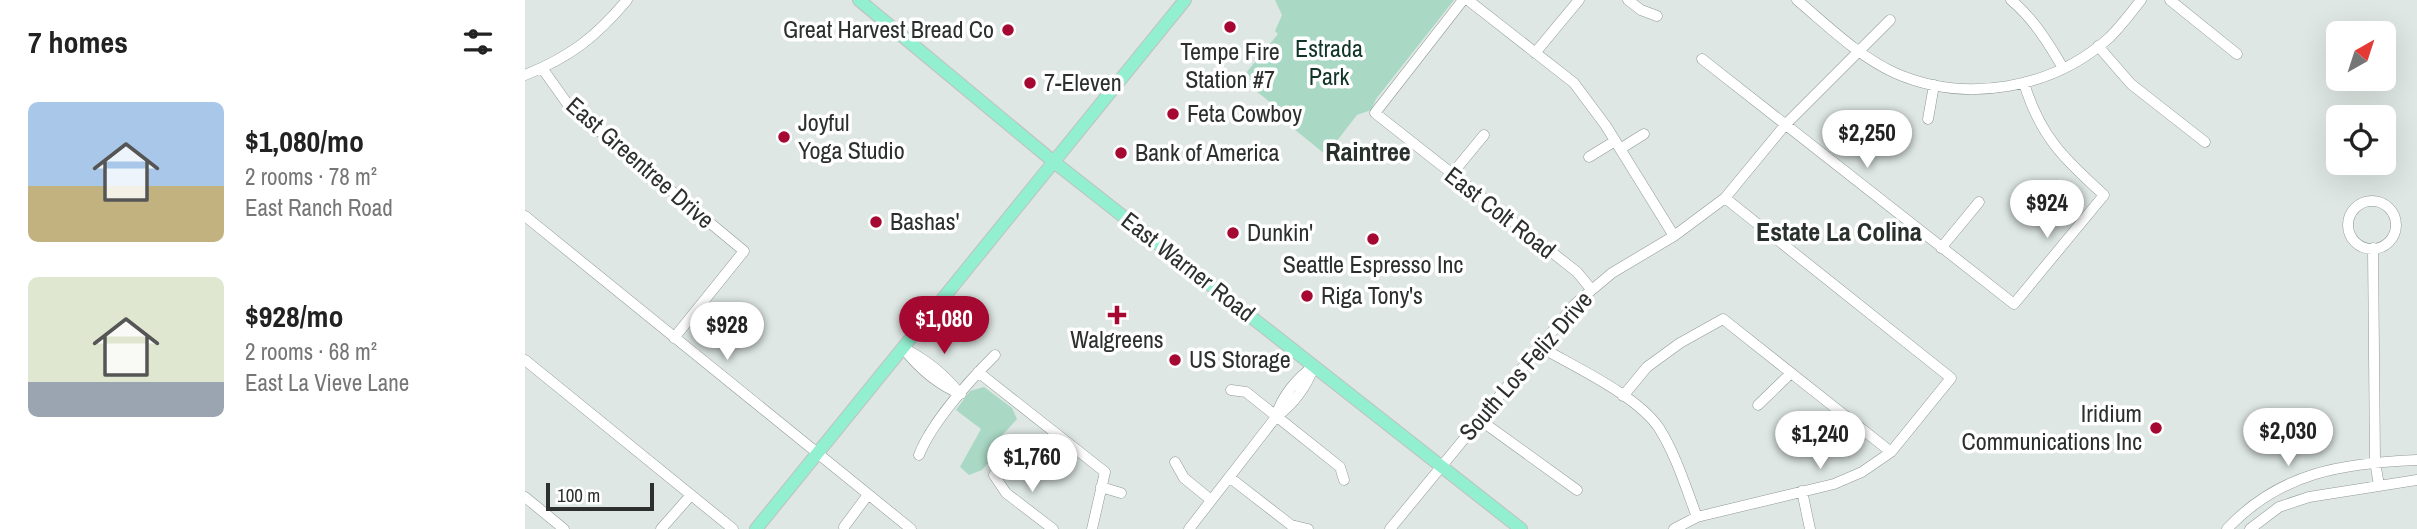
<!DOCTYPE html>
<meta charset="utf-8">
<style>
:root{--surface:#fff;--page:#f2f2f2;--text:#222;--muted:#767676;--accent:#a50932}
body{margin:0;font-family:"Archivo Narrow",sans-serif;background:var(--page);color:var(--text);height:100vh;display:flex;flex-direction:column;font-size:26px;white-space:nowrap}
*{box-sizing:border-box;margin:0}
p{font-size:23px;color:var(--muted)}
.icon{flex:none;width:38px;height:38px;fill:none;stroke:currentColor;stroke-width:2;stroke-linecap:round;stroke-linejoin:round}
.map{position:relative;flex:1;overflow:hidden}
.side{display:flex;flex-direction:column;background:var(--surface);width:525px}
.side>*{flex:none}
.needle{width:46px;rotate:39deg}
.controls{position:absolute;left:1801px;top:21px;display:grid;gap:14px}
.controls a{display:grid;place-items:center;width:70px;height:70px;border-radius:10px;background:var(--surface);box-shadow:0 7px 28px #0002;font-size:35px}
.scale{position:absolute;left:21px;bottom:18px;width:108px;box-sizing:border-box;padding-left:7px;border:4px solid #2c2f2e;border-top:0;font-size:19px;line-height:24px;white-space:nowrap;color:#2c2f2e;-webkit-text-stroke:5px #fff;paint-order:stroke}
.price{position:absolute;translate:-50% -60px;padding:0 16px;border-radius:24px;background:#fff;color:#222;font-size:23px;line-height:46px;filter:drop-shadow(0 2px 4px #0008)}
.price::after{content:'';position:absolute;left:50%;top:42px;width:21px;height:16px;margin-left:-10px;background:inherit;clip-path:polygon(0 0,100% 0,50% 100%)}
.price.on{background:var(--accent);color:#fff}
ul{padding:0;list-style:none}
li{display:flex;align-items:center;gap:21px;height:175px;padding:0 28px}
li span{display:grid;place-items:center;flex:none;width:196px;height:140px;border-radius:10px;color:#555}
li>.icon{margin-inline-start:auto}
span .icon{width:84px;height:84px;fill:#fffc;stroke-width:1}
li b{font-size:30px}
h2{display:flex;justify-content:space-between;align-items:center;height:84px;padding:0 28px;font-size:30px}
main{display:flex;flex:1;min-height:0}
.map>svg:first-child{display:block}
.green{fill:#a9d8c4}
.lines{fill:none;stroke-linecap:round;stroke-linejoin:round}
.minor-casing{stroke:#909995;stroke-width:11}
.major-casing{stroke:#c0c1c0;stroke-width:14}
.minor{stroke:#fff;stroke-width:10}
.major{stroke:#92efd0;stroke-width:12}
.poi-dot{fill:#a50932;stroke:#fff;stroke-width:2.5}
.labels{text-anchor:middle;stroke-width:7;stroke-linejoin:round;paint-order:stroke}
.poi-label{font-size:24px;fill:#2c2f2e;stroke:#fff;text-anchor:start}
.park-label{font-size:24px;fill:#113528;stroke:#fff}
.street-label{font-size:24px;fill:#2c2f2e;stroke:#fff}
.neighbourhood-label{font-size:26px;font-weight:bold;fill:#29312d;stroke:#fff}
</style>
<main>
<section class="side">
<h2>7 homes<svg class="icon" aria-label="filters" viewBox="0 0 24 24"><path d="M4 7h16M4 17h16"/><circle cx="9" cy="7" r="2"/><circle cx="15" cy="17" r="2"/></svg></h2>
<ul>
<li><span style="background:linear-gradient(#a9c7e8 60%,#c2b280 0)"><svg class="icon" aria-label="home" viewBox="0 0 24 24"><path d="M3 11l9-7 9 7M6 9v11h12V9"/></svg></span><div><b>$1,080/mo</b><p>2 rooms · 78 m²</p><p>East Ranch Road</p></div></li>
<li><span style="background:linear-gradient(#dfe7d0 75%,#9aa5b1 0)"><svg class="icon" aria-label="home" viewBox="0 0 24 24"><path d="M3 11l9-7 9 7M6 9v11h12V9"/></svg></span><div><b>$928/mo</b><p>2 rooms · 68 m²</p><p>East La Vieve Lane</p></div></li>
</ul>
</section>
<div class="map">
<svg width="1892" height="529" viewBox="0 0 1892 529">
<rect width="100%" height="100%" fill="#dee7e3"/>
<path class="green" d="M750,0H929L851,99L846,110L832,115L801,155L752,115L755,110L716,79L753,34L750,31L757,15Z
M459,387L487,408L492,419L471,442L494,460L495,467L487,476L477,463L464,462L457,470L444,475L435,467L456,429L431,410L445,391Z"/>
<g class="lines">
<g class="minor-casing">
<path id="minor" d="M938,0L850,113L1052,272L1066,289
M943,0L1049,83L1081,126L1149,236
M1103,0L1116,10L1132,16
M1272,0C1303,26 1333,56 1370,73C1441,104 1528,89 1585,37C1596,26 1606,13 1616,0
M1486,0C1508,18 1524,44 1538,68
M1645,0L1712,54
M1573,46L1606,84L1680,142
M1010,53L1054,0
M1177,59L1489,304L1579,195C1539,159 1515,136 1499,83
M17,68L44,106L219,251L149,338
M0,75C45,57 71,37 102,0
M1403,119L1409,85
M1095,149L1119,134
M1064,157L1090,141
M926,175L959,135
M1823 225a24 24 0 1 1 48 0a24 24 0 1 1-48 0Z
M0,216L386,529
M1416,248L1454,202
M1848,248L1850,461L1854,486
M1014,346C1049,367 1112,395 1134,428C1151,455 1161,488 1172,517
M378,348C393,367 413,385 436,394
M382,350C403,361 421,376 435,394
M0,360L208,529
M453,372L580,472L567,529
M706,390L721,392L815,467L819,480
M1098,396L1122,367L1155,343L1198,319L1366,452
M1233,405L1266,373
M751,416C757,396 772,378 789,366
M955,420L1052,490
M394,455C407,422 445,380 470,355
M650,462L659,478L686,500
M469,475L481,493L528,529
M704,477L766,525L783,529
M576,487L596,493
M1277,491L1285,529
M0,497L39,529
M319,527L342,496
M136,529L166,495
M664,529L751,417C768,405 782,386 789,366
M865,529L1050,304L1087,273L1149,236L1200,198L1260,125L1365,20
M1149,529L1172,517L1309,484L1337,472L1366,452L1426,378L1200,198
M1702,529C1755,472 1819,463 1892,460
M1725,529L1754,507L1784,497L1892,480"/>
</g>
<g class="major-casing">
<path id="major" d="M334,0L529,162L996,529
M231,529L660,0"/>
</g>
<use href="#minor" class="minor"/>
<use href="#major" class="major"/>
</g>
<g class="poi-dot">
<circle cx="705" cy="27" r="7"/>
<circle cx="483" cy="30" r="7"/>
<circle cx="505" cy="83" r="7"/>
<circle cx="648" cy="114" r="7"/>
<circle cx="259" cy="137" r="7"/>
<circle cx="596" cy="153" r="7"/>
<circle cx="351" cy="222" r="7"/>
<circle cx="708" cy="233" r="7"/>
<circle cx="848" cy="239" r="7"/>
<circle cx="782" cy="296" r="7"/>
<path d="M588.5 304.5h7v7h7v7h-7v7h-7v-7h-7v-7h7z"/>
<circle cx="650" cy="360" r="7"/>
<circle cx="1631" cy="428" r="7"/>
</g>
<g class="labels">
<g class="poi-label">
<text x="469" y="38" text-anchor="end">Great Harvest Bread Co</text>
<text x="705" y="60" text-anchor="middle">Tempe Fire<tspan x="705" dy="28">Station #7</tspan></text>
<text x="519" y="91">7-Eleven</text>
<text x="662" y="122">Feta Cowboy</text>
<text x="273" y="131">Joyful<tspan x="273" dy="28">Yoga Studio</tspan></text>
<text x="610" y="161">Bank of America</text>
<text x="365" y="230">Bashas'</text>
<text x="722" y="241">Dunkin'</text>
<text x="848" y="273" text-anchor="middle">Seattle Espresso Inc</text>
<text x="796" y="304">Riga Tony's</text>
<text x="592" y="348" text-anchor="middle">Walgreens</text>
<text x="664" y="368">US Storage</text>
<text x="1617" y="422" text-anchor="end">Iridium<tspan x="1617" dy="28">Communications Inc</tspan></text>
</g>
<g class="park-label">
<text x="804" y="57">Estrada<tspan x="804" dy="28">Park</tspan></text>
</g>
<g class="street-label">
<text transform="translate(115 163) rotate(41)" y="8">East Greentree Drive</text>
<text transform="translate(975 213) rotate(38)" y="8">East Colt Road</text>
<text transform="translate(663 267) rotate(38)" y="8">East Warner Road</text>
<text transform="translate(1001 366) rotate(-49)" y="8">South Los Feliz Drive</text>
</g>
<g class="neighbourhood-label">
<text x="843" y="161">Raintree</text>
<text x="1314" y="241">Estate La Colina</text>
</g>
</g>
</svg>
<div class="controls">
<a><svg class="needle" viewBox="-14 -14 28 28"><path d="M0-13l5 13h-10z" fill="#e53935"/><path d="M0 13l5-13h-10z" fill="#767676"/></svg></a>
<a><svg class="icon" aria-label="locate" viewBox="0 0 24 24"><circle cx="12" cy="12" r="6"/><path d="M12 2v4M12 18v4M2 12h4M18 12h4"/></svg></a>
</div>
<div class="scale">100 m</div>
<b class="price" style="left:1342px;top:170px">$2,250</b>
<b class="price" style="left:1522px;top:240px">$924</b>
<b class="price on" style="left:419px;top:356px">$1,080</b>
<b class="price" style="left:202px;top:362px">$928</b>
<b class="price" style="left:1763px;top:468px">$2,030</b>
<b class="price" style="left:1295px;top:471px">$1,240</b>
<b class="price" style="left:507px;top:494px">$1,760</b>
</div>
</main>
